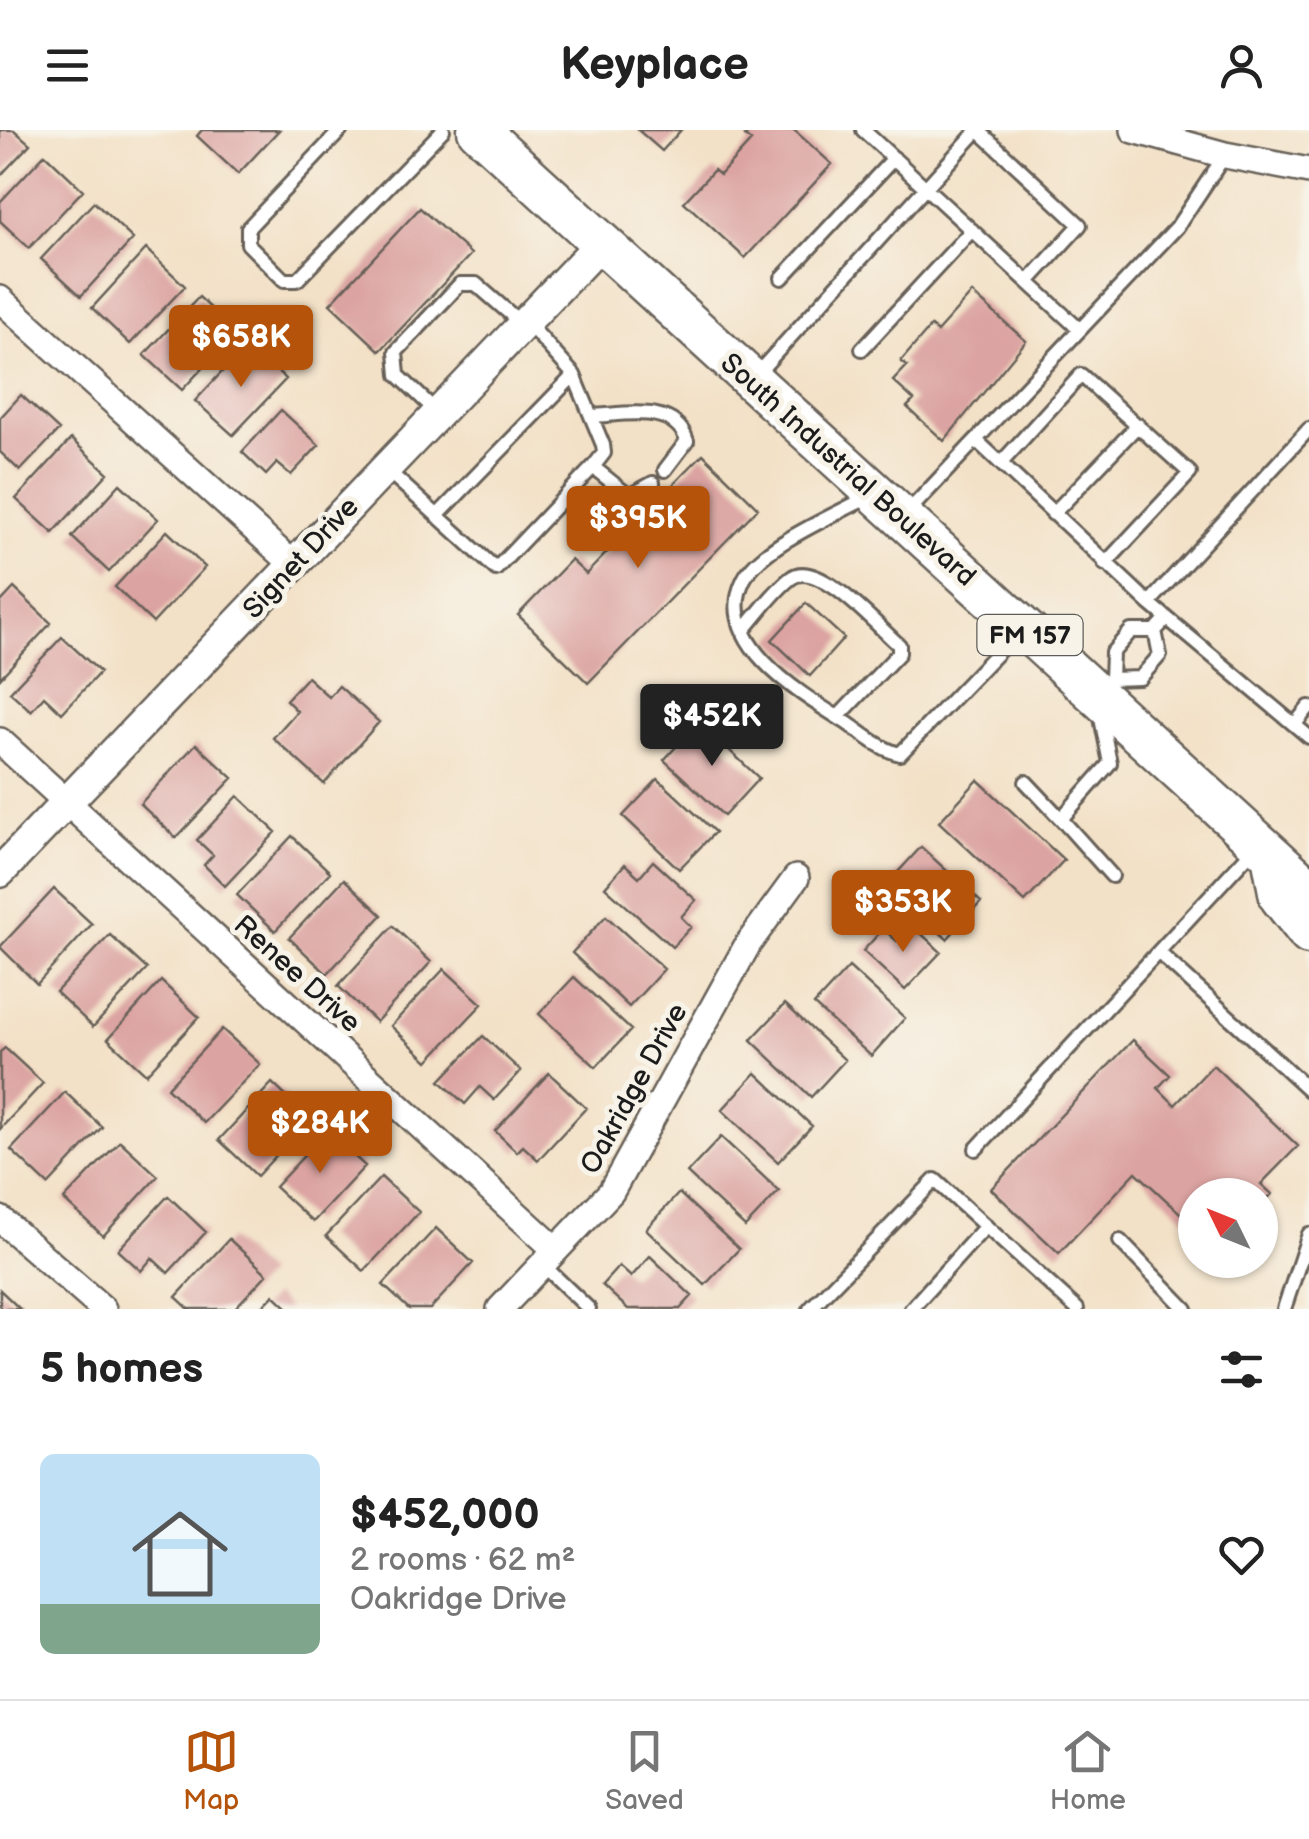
<!DOCTYPE html>
<meta charset="utf-8">
<style>
:root{--surface:#fff;--page:#f2f2f2;--text:#222;--muted:#767676;--line:#e0e0e0;--accent:#b45309}
body{margin:0;font-family:"Balsamiq Sans",sans-serif;background:var(--page);color:var(--text);height:100vh;display:flex;flex-direction:column;font-size:38px;white-space:nowrap}
*{box-sizing:border-box;margin:0}
p{font-size:32px;color:var(--muted)}
.icon{flex:none;width:55px;height:55px;fill:none;stroke:currentColor;stroke-width:2;stroke-linecap:round;stroke-linejoin:round}
.map{position:relative;height:1179px;overflow:hidden}
.drawer{display:flex;flex-direction:column;background:var(--surface);flex:1}
.drawer>*{flex:none}
.needle{width:65px;rotate:313deg}
.buttons{position:absolute;left:1178px;top:1048px;display:grid;gap:20px}
.buttons a{display:grid;place-items:center;width:100px;height:100px;border-radius:50%;background:var(--surface);box-shadow:0 2px 8px #0004;font-size:50px}
.price{position:absolute;translate:-50% -85px;padding:0 22px;border-radius:10px;background:var(--accent);color:#fff;font-size:32px;line-height:65px;filter:drop-shadow(0 2px 5px #0008)}
.price::after{content:'';position:absolute;left:50%;top:60px;width:30px;height:22px;margin-left:-15px;background:inherit;clip-path:polygon(0 0,100% 0,50% 100%)}
.price.selected{background:#222;color:#fff}
ul{padding:0;list-style:none}
li{display:flex;align-items:center;gap:30px;height:250px;padding:0 40px}
li+li{border-top:2px solid var(--line)}
li span{display:grid;place-items:center;flex:none;width:280px;height:200px;border-radius:15px;color:#555}
li>.icon{margin-inline-start:auto}
span .icon{width:120px;height:120px;fill:#fffc;stroke-width:1}
li b{font-size:42px}
h2{display:flex;justify-content:space-between;align-items:center;height:120px;padding:0 40px;font-size:42px}
header{display:flex;justify-content:space-between;align-items:center;height:130px;padding:0 40px;background:var(--surface);font-size:45px;font-weight:700}
.menu{display:flex;justify-content:space-around;align-items:center;height:140px;border-top:2px solid var(--line);background:var(--surface);font-size:28px;color:var(--muted)}
.menu a{display:grid;justify-items:center;gap:5px}
.menu .selected{color:var(--accent)}
.map>svg:first-child{display:block}
.building{fill:#dba3a1}
.lines{fill:none;stroke-linecap:round;stroke-linejoin:round}
.service-casing{stroke:#676158;stroke-width:18}
.minor-casing{stroke:#676158;stroke-width:30}
.tertiary-casing{stroke:#676158;stroke-width:35}
.primary-casing{stroke:#676158;stroke-width:45}
.service{stroke:#fff;stroke-width:12}
.minor{stroke:#fff;stroke-width:25}
.tertiary{stroke:#fff;stroke-width:30}
.primary{stroke:#fff;stroke-width:40}
.labels{text-anchor:middle;stroke-width:10;stroke-linejoin:round;paint-order:stroke}
.shield{fill:#f7f3e8;stroke:#5e5c59;stroke-width:2.5}
.shield-label{font-size:25px;font-weight:bold;fill:#1c1c1c}
.street-label{font-size:28px;fill:#1c1c1c;stroke:#f7f3e8}
</style>
<header><svg class="icon" aria-label="menu" viewBox="0 0 24 24"><path d="M4 6h16M4 12h16M4 18h16"/></svg>Keyplace<svg class="icon" aria-label="person" viewBox="0 0 24 24"><circle cx="12" cy="8" r="4"/><path d="M4 21q1-7 8-7t8 7"/></svg></header>
<div class="map">
<svg width="1309" height="1179" viewBox="0 0 1309 1179">
<rect width="100%" height="100%" fill="#f7f3e8"/>
<filter id="ink" filterUnits="userSpaceOnUse"><feTurbulence type="fractalNoise" baseFrequency=".01" numOctaves="2"/><feDisplacementMap in="SourceGraphic" scale="20" xChannelSelector="R" yChannelSelector="G"/><feConvolveMatrix kernelMatrix="1 2 1 2 8 2 1 2 1" color-interpolation-filters="sRGB"/></filter>
<filter id="wash" filterUnits="userSpaceOnUse"><feTurbulence type="fractalNoise" baseFrequency=".0048" numOctaves="4" result="noise"/><feDisplacementMap in="SourceGraphic" scale="40" xChannelSelector="R" yChannelSelector="G"/><feGaussianBlur stdDeviation="2.25" result="paint"/><feColorMatrix in="noise" values="0 0 0 0 0 0 0 0 0 0 0 0 0 0 0 0 0 1.4 0 .05"/><feComposite in="paint" operator="in"/></filter>
<g filter="url(#wash)">
<rect width="100%" height="100%" fill="#f3e1c7"/>
<g id="blocks">
<path class="building" d="M0,0H14L30,14L0,46Z
M202,0H279L238,44L197,6Z
M638,0H681L662,21Z
M751,0H794L832,34L745,128L684,72L714,40L720,45L751,11L745,6Z
M45,24L83,60L29,118L0,91V72Z
M94,72L133,109L81,166L41,129Z
M420,78L471,124L380,221L330,174Z
M146,119L185,156L130,214L92,178Z
M972,163L1026,211L944,311L907,277L914,270L893,251L907,236L901,231L931,196L937,202Z
M199,167L236,202L182,260L144,225Z
M248,214L286,249L233,305L195,271Z
M21,265L59,300L20,341L0,322V288Z
M281,280L319,315L291,345L277,333L266,345L242,322Z
M71,309L108,343L53,403L16,369Z
M703,324L758,378L588,553L518,485L571,430L586,444Z
M120,354L158,389L109,442L72,407Z
M167,401L205,437L153,493L115,457Z
M14,458L51,493L0,548V473Z
M806,473L844,508L810,546L772,510Z
M62,507L100,542L62,583L44,566L31,581L10,562Z
M307,547L329,567L339,556L379,592L324,654L273,608L297,581L286,570Z
M699,592L759,648L724,686L664,630Z
M196,614L233,648L176,708L140,674Z
M658,649L715,702L679,739L623,686Z
M978,650L1064,730L1025,772L939,692Z
M238,666L276,702L225,756L204,735L213,725L197,710Z
M292,706L330,742L275,801L237,765Z
M921,717L981,772L947,809L887,754Z
M653,731L696,770L681,787L691,797L672,817L605,757L625,734L639,747Z
M344,749L382,785L327,844L289,808Z
M54,759L92,794L37,854L0,817Z
M606,786L664,839L629,877L572,823Z
M912,795L941,822L905,860L863,821L883,799L897,811Z
M393,796L431,832L376,892L338,856Z
M110,805L147,839L93,897L56,862Z
M849,837L905,888L871,926L814,875Z
M444,839L482,874L428,931L391,896Z
M574,847L631,900L596,937L539,884Z
M161,851L199,887L146,944L108,909Z
M785,874L845,930L811,967L751,910Z
M222,899L260,934L204,993L167,958Z
M483,906L521,941L494,970L480,957L465,974L440,951Z
M1133,910L1170,945L1158,958L1175,975L1213,935L1298,1016L1261,1054L1272,1064L1260,1076V1065H1195V1097L1136,1042L1059,1123L991,1059Z
M5,918L43,953L0,999V922Z
M549,943L586,978L538,1030L523,1016L517,1022L495,1001Z
M756,943L812,996L778,1032L722,980Z
M272,953L310,989L257,1046L219,1010Z
M65,962L102,997L48,1055L11,1020Z
M327,1001L365,1036L313,1092L275,1057Z
M721,1007L779,1061L745,1097L687,1043Z
M120,1011L158,1046L103,1106L64,1070Z
M381,1047L419,1082L364,1141L326,1106Z
M679,1063L739,1119L705,1155L646,1099Z
M168,1066L206,1102L168,1143L152,1128L141,1141L118,1120Z
M436,1098L473,1133L430,1179H409L383,1155Z
M229,1109L267,1144L234,1179H189L176,1167Z
M650,1126L692,1166L680,1179H628L602,1155L619,1136L631,1147Z
M0,1160L20,1179H0Z
M274,1165L289,1179H260Z"/>
</g>
</g>
<g filter="url(#ink)">
<use href="#blocks" fill-opacity="0" stroke="#676158" stroke-width="2.5"/>
<g class="lines">
<g class="service-casing">
<path id="service" d="M341,0L248,98V114L284,150H297L443,0
M863,0L1080,200
M978,0L1080,95L1028,152
M782,148L894,28
M862,219L972,100
M755,246L978,0
M438,283L398,245L396,222L460,154H476L523,195
M592,286C623,285 675,272 687,311L665,340
M977,311L1149,473L1309,299
M1001,333L1081,245L1190,343L1105,434
M593,337L629,366L653,353
M387,340L496,439L593,337L604,323L603,315L574,245L526,191
M872,365C838,384 761,415 744,449C712,513 804,566 847,593C863,604 882,620 900,624L1020,499
M1053,384L1138,295
M905,385L1177,97L1225,25
M437,386L574,245
M1149,473L1309,607
M743,501C758,484 773,462 791,448C817,427 879,498 899,515V523L838,587
M1111,549L1140,548L1160,525L1155,501
M1101,560L1111,549L1112,523L1131,501H1155L1167,488
M1295,594L1309,577
M1026,652L1061,689L1110,633L1100,583
M1061,689L1112,746
M1158,822L1309,960
M976,1019L1257,715
M1120,1111L1186,1179
M542,1134L589,1179
M810,1179L935,1050L1077,1179
M911,1179L986,1096
M1284,1179L1309,1104"/>
</g>
<g class="minor-casing">
<path id="minor" d="M1134,0L1225,25L1309,41
M0,169L293,434
M0,611L556,1120
M0,1089L103,1179
M500,1179L611,1062L748,814L796,748"/>
</g>
<g class="tertiary-casing">
<path id="tertiary" d="M0,742L601,113"/>
</g>
<g class="primary-casing">
<path id="primary" d="M478,0L1309,759
M1273,730L1280,767L1309,804"/>
</g>
<use href="#service" class="service"/>
<use href="#minor" class="minor"/>
<use href="#tertiary" class="tertiary"/>
<use href="#primary" class="primary"/>
</g>
</g>
<g class="labels">
<rect class="shield" x="977.5" y="485" width="105" height="40" rx="8"/>
<g class="shield-label">
<text x="1030" y="514">FM 157</text>
</g>
<g class="street-label">
<text transform="translate(849 339) rotate(42)" y="10">South Industrial Boulevard</text>
<text transform="translate(300 427) rotate(-47)" y="10">Signet Drive</text>
<text transform="translate(298 843) rotate(42)" y="10">Renee Drive</text>
<text transform="translate(633 958) rotate(-61)" y="10">Oakridge Drive</text>
</g>
</g>
</svg>
<div class="buttons">
<a><svg class="needle" viewBox="-14 -14 28 28"><path d="M0-13l5 13h-10z" fill="#e53935"/><path d="M0 13l5-13h-10z" fill="#767676"/></svg></a>
</div>
<b class="price" style="left:241px;top:260px">$658K</b>
<b class="price" style="left:638px;top:441px">$395K</b>
<b class="price selected" style="left:712px;top:639px">$452K</b>
<b class="price" style="left:903px;top:825px">$353K</b>
<b class="price" style="left:320px;top:1046px">$284K</b>
</div>
<section class="drawer">
<h2>5 homes<svg class="icon" aria-label="filters" viewBox="0 0 24 24"><path d="M4 7h16M4 17h16"/><circle cx="9" cy="7" r="2"/><circle cx="15" cy="17" r="2"/></svg></h2>
<ul>
<li><span style="background:linear-gradient(#bfe0f5 75%,#7fa58c 0)"><svg class="icon" aria-label="home" viewBox="0 0 24 24"><path d="M3 11l9-7 9 7M6 9v11h12V9"/></svg></span><div><b>$452,000</b><p>2 rooms · 62 m²</p><p>Oakridge Drive</p></div><svg class="icon" aria-label="heart" viewBox="0 0 24 24"><path d="M12 20l-8-8c-3-5 5-10 8-4 3-6 11-1 8 4z"/></svg></li>
</ul>
</section>
<nav class="menu">
<a class="selected"><svg class="icon" aria-label="map" viewBox="0 0 24 24"><path d="M3 6l6-2 6 2 6-2v14l-6 2-6-2-6 2zM9 4v14M15 6v14"/></svg>Map</a>
<a><svg class="icon" aria-label="saved" viewBox="0 0 24 24"><path d="M7 4h10v16l-5-4-5 4z"/></svg>Saved</a>
<a><svg class="icon" aria-label="home" viewBox="0 0 24 24"><path d="M3 11l9-7 9 7M6 9v11h12V9"/></svg>Home</a>
</nav>
